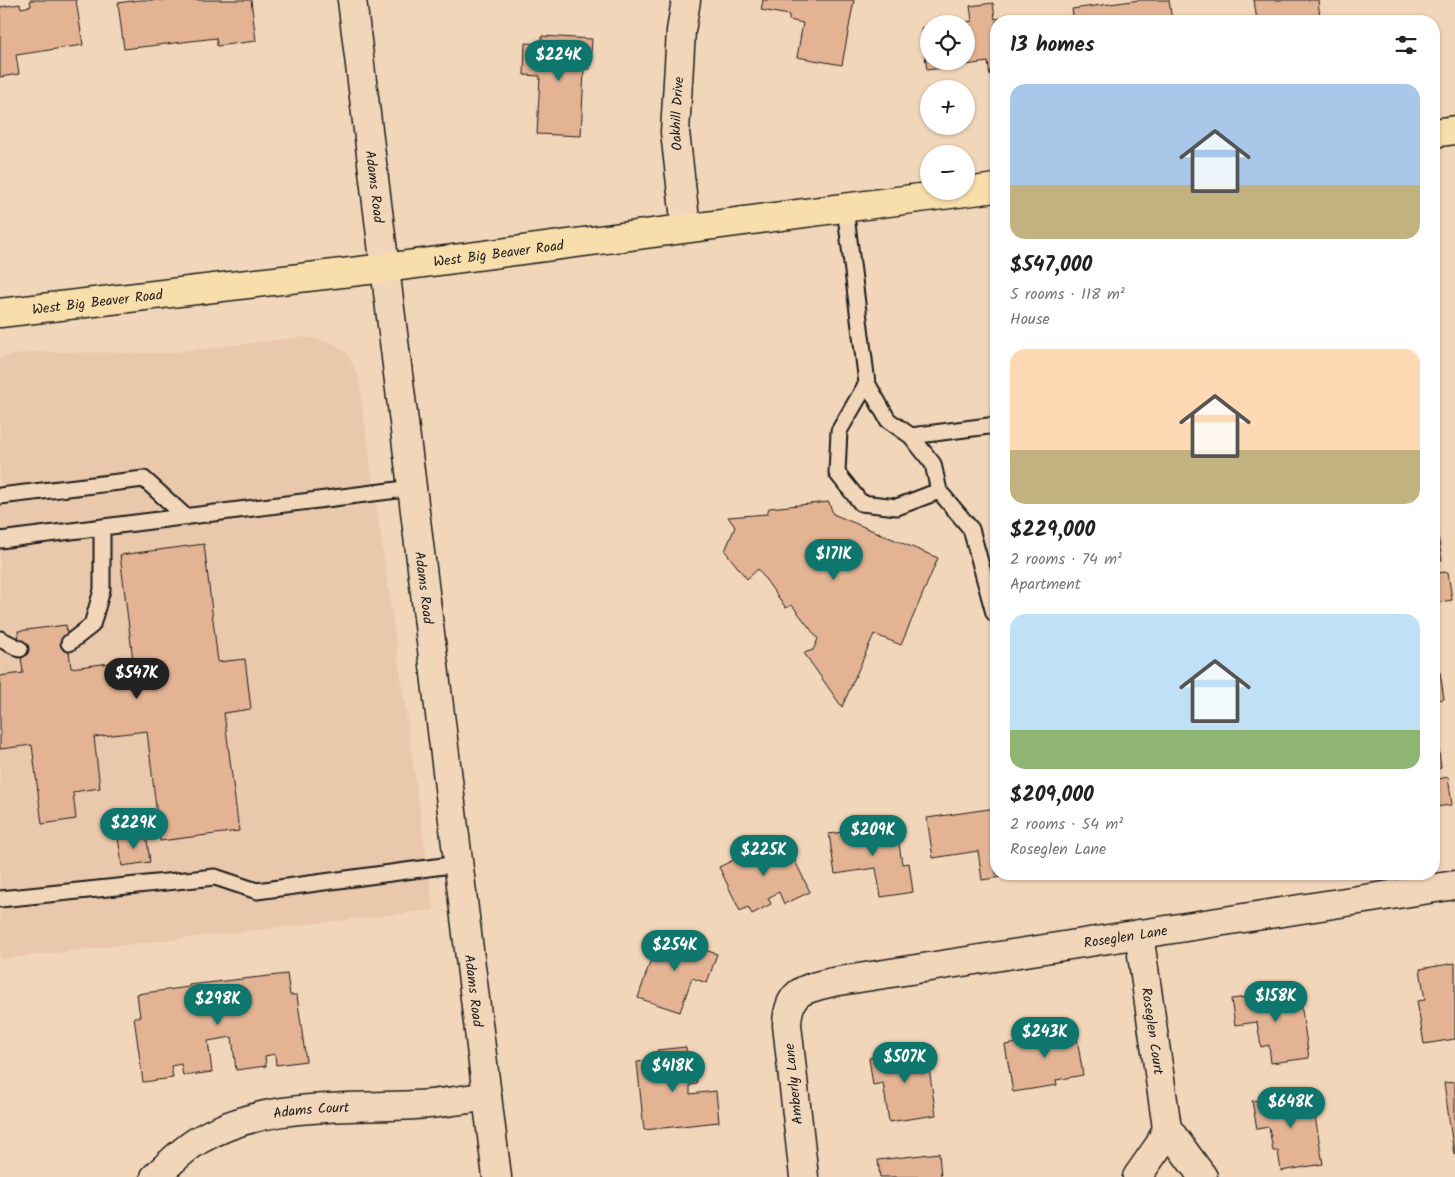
<!DOCTYPE html>
<meta charset="utf-8">
<style>
:root{--surface:#fff;--page:#f6f6f6;--text:#222;--muted:#767676;--accent:#0f766e}
body{margin:0;font-family:Kalam,sans-serif;background:var(--page);color:var(--text);height:100vh;display:flex;flex-direction:column;font-size:19px;white-space:nowrap}
*{box-sizing:border-box;margin:0}
p{font-size:16px;color:var(--muted)}
.icon{flex:none;width:28px;height:28px;fill:none;stroke:currentColor;stroke-width:2;stroke-linecap:round;stroke-linejoin:round}
.map{position:relative;flex:1;overflow:hidden}
.details{position:absolute;left:990px;top:15px;width:450px;height:865px;display:flex;flex-direction:column;background:var(--surface);border-radius:20px;box-shadow:0 1px 4px #0004}
.details>*{flex:none}
.controls{position:absolute;left:920px;top:15px;display:grid;gap:10px}
.controls a{display:grid;place-items:center;width:55px;height:55px;border-radius:50%;background:var(--surface);box-shadow:0 1px 4px #0004;font-size:25px}
.price{position:absolute;translate:-50% -42px;padding:0 11px;border-radius:18px;background:var(--accent);color:#fff;font-size:16px;line-height:32px;filter:drop-shadow(0 1px 2px #0008)}
.price::after{content:'';position:absolute;left:50%;top:30px;width:15px;height:11px;margin-left:-8px;background:inherit;clip-path:polygon(0 0,100% 0,50% 100%)}
.price.selected{background:#222;color:#fff}
ul{padding:0;list-style:none}
li{display:grid;align-content:center;gap:10px;height:265px;padding:0 20px}
li span{display:grid;place-items:center;height:155px;border-radius:15px;color:#555}
li>.icon{margin-inline-start:auto}
span .icon{width:90px;height:90px;fill:#fffc;stroke-width:1}
li b{font-size:21px}
h2{display:flex;justify-content:space-between;align-items:center;height:60px;padding:0 20px;font-size:21px}
.map>svg:first-child{display:block}
.built{fill:#eac8ab}
.building{fill:#e3b394;stroke:#1c1c1c}
.lines{fill:none;stroke-linecap:round;stroke-linejoin:round}
.service-casing{stroke:#1c1c1c;stroke-width:19}
.minor-casing{stroke:#1c1c1c;stroke-width:31}
.tertiary-casing{stroke:#1c1c1c;stroke-width:31}
.secondary-casing{stroke:#1c1c1c;stroke-width:31}
.primary-casing{stroke:#1c1c1c;stroke-width:31}
.service{stroke:#f2d6b9;stroke-width:15}
.minor{stroke:#f2d6b9;stroke-width:28}
.tertiary{stroke:#f2d6b9;stroke-width:28}
.secondary{stroke:#f2d6b9;stroke-width:28}
.primary{stroke:#f8deab;stroke-width:28}
.labels{text-anchor:middle;stroke-width:4;stroke-linejoin:round;paint-order:stroke}
.street-label{font-size:14px;fill:#1c1c1c;stroke:#f2d6b9}
</style>
<div class="map">
<svg width="1455" height="1177" viewBox="0 0 1455 1177">
<rect width="100%" height="100%" fill="#f2d6b9"/>
<filter id="ink" filterUnits="userSpaceOnUse"><feTurbulence type="fractalNoise" baseFrequency=".02" numOctaves="2"/><feDisplacementMap in="SourceGraphic" scale="10" xChannelSelector="R" yChannelSelector="G"/><feConvolveMatrix kernelMatrix="1 2 1 2 8 2 1 2 1" color-interpolation-filters="sRGB"/></filter>
<g filter="url(#ink)">
<path class="built" d="M302,337L331,342L347,353L358,376L434,910L0,959V357L37,352L168,353Z"/>
<path class="building" d="M30,0H76L83,45L16,55L19,74L0,77V7L20,4L21,8L31,6Z
M139,0H251L256,41L217,46L216,38L124,49L118,3Z
M763,0H854L842,65L797,57L803,23L789,20V15L761,10Z
M1140,0H1169L1172,21H1074L1072,9Z
M1254,0H1318L1320,18L1302,21H1257Z
M993,3L995,19L1015,16L1016,18L1025,17V21H996V74L990,75L988,62L927,70L921,28L929,27V61H966V24H954L972,21L970,6Z
M542,36L592,39L590,69H584L581,136L537,134L540,76L524,75L525,43L542,44Z
M1434,468L1438,495L1434,496Z
M829,502L833,514L938,558L901,645L874,634L842,707L804,653L813,650L818,639L792,605L786,608L758,569L747,579L725,551L735,527L728,517L767,514L769,508Z
M1434,536H1438L1442,560L1434,562L1436,573L1448,572L1452,600L1434,603Z
M204,544L218,662L245,659L251,709L224,713L239,831L160,841L147,731L94,737L100,788L73,792L76,819L42,824L32,745L0,749V676L23,673L18,631L66,625L71,668L133,660L120,555Z
M1440,672L1444,699L1434,700V673Z
M1438,745L1441,768L1436,769L1438,779L1448,777L1452,805L1434,807V746Z
M996,808V874L1014,875L982,880L978,851L933,858L927,818Z
M896,824L902,864L909,863L913,892L881,897L876,868L835,874L829,834Z
M146,833L150,862L122,866L118,837Z
M784,838L810,892L784,904L779,892L768,898L771,904L752,914L748,907L740,911L719,867L771,842L772,844Z
M659,935L717,954L707,983L692,978L680,1012L638,998Z
M1455,963V1039L1424,1044L1417,1001L1425,1000L1420,969Z
M287,974L290,995H297L306,1061L276,1065L275,1054L265,1056L266,1066L236,1070L232,1037L208,1041L212,1072L183,1076L181,1064L171,1066L173,1078L143,1082L134,1017H140L137,994L189,987V985Z
M1299,990L1309,1058L1271,1063L1269,1045L1261,1047L1257,1022L1235,1025L1231,999Z
M1074,1020L1083,1075L1056,1080L1057,1085L1013,1092L1005,1045L1050,1038L1047,1024Z
M686,1047L687,1063H695L697,1084L690,1085V1094L716,1091L719,1122L644,1130L637,1062L658,1060L657,1050Z
M926,1049L936,1115L889,1122L883,1083L873,1085L869,1058Z
M1455,1082V1154H1454L1444,1083Z
M1311,1092L1323,1164L1281,1171L1278,1151H1273L1269,1127L1257,1129L1252,1101Z
M939,1153L941,1177H880L878,1160Z"/>
<g class="lines">
<g class="service-casing">
<path id="service" d="M845,208L867,383L888,420L911,436L933,464L939,491L971,529L994,613H996
M867,383L839,431L837,473L861,503L897,507L939,491
M911,436L996,425
M0,496L144,479L186,517
M0,540L413,488
M0,639L20,649
M69,643L92,625L102,590V527
M0,899L215,877L257,891L458,864"/>
</g>
<g class="minor-casing">
<g id="minor">
<path id="s1" d="M686,228L675,132L681,31L686,0"/>
<path id="s2" d="M1139,934L1167,1128L1203,1177"/>
<path id="s3" d="M155,1177C169,1164 182,1150 199,1140C265,1101 341,1109 415,1105C439,1104 463,1100 487,1096"/>
<path id="s4" d="M804,1177L787,1025C788,991 803,989 833,982L1455,885"/>
<path d="M1137,1177L1160,1144L1167,1128"/>
</g>
</g>
<g class="tertiary-casing">
<g id="tertiary">
<path id="s5" d="M352,0L385,268"/>
</g>
</g>
<g class="secondary-casing">
<g id="secondary">
<path id="s6" d="M385,268L497,1177"/>
</g>
</g>
<g class="primary-casing">
<g id="primary">
<path d="M1434,133L1455,130"/>
<path id="s7" d="M0,313L385,268L996,188"/>
</g>
</g>
<use href="#service" class="service"/>
<use href="#minor" class="minor"/>
<use href="#tertiary" class="tertiary"/>
<use href="#secondary" class="secondary"/>
<use href="#primary" class="primary"/>
</g>
</g>
<g class="labels">
<g class="street-label">
<text dy="5" stroke="none"><textPath href="#s1" startOffset="115">Oakhill Drive</textPath></text>
<text dy="5" stroke="none"><textPath href="#s5" startOffset="188">Adams Road</textPath></text>
<text dy="5" stroke="none"><textPath href="#s7" startOffset="502">West Big Beaver Road</textPath></text>
<text dy="5" stroke="none"><textPath href="#s7" startOffset="98">West Big Beaver Road</textPath></text>
<text dy="5" stroke="none"><textPath href="#s6" startOffset="322">Adams Road</textPath></text>
<text dy="5" stroke="none"><textPath href="#s4" startOffset="520">Roseglen Lane</textPath></text>
<text dy="5" stroke="none"><textPath href="#s6" startOffset="728">Adams Road</textPath></text>
<text dy="5" stroke="none"><textPath href="#s2" startOffset="98">Roseglen Court</textPath></text>
<text transform="translate(793 1084) rotate(-96)" y="5">Amberly Lane</text>
<text dy="5" stroke="none"><textPath href="#s3" startOffset="175">Adams Court</textPath></text>
</g>
</g>
</svg>
<div class="controls">
<a><svg class="icon" aria-label="locate" viewBox="0 0 24 24"><circle cx="12" cy="12" r="6"/><path d="M12 2v4M12 18v4M2 12h4M18 12h4"/></svg></a>
<a>+</a>
<a>−</a>
</div>
<b class="price" style="left:559px;top:82px">$224K</b>
<b class="price" style="left:834px;top:581px">$171K</b>
<b class="price selected" style="left:137px;top:700px">$547K</b>
<b class="price" style="left:134px;top:850px">$229K</b>
<b class="price" style="left:873px;top:857px">$209K</b>
<b class="price" style="left:764px;top:877px">$225K</b>
<b class="price" style="left:675px;top:972px">$254K</b>
<b class="price" style="left:1276px;top:1023px">$158K</b>
<b class="price" style="left:218px;top:1026px">$298K</b>
<b class="price" style="left:1045px;top:1059px">$243K</b>
<b class="price" style="left:905px;top:1084px">$507K</b>
<b class="price" style="left:673px;top:1093px">$418K</b>
<b class="price" style="left:1291px;top:1129px">$648K</b>
<section class="details">
<h2>13 homes<svg class="icon" aria-label="filters" viewBox="0 0 24 24"><path d="M4 7h16M4 17h16"/><circle cx="9" cy="7" r="2"/><circle cx="15" cy="17" r="2"/></svg></h2>
<ul>
<li><span style="background:linear-gradient(#a9c7e8 65%,#c2b280 0)"><svg class="icon" aria-label="home" viewBox="0 0 24 24"><path d="M3 11l9-7 9 7M6 9v11h12V9"/></svg></span><div><b>$547,000</b><p>5 rooms · 118 m²</p><p>House</p></div></li>
<li><span style="background:linear-gradient(#ffd9b3 65%,#c2b280 0)"><svg class="icon" aria-label="home" viewBox="0 0 24 24"><path d="M3 11l9-7 9 7M6 9v11h12V9"/></svg></span><div><b>$229,000</b><p>2 rooms · 74 m²</p><p>Apartment</p></div></li>
<li><span style="background:linear-gradient(#bfe0f5 75%,#8fb573 0)"><svg class="icon" aria-label="home" viewBox="0 0 24 24"><path d="M3 11l9-7 9 7M6 9v11h12V9"/></svg></span><div><b>$209,000</b><p>2 rooms · 54 m²</p><p>Roseglen Lane</p></div></li>
</ul>
</section>
</div>
